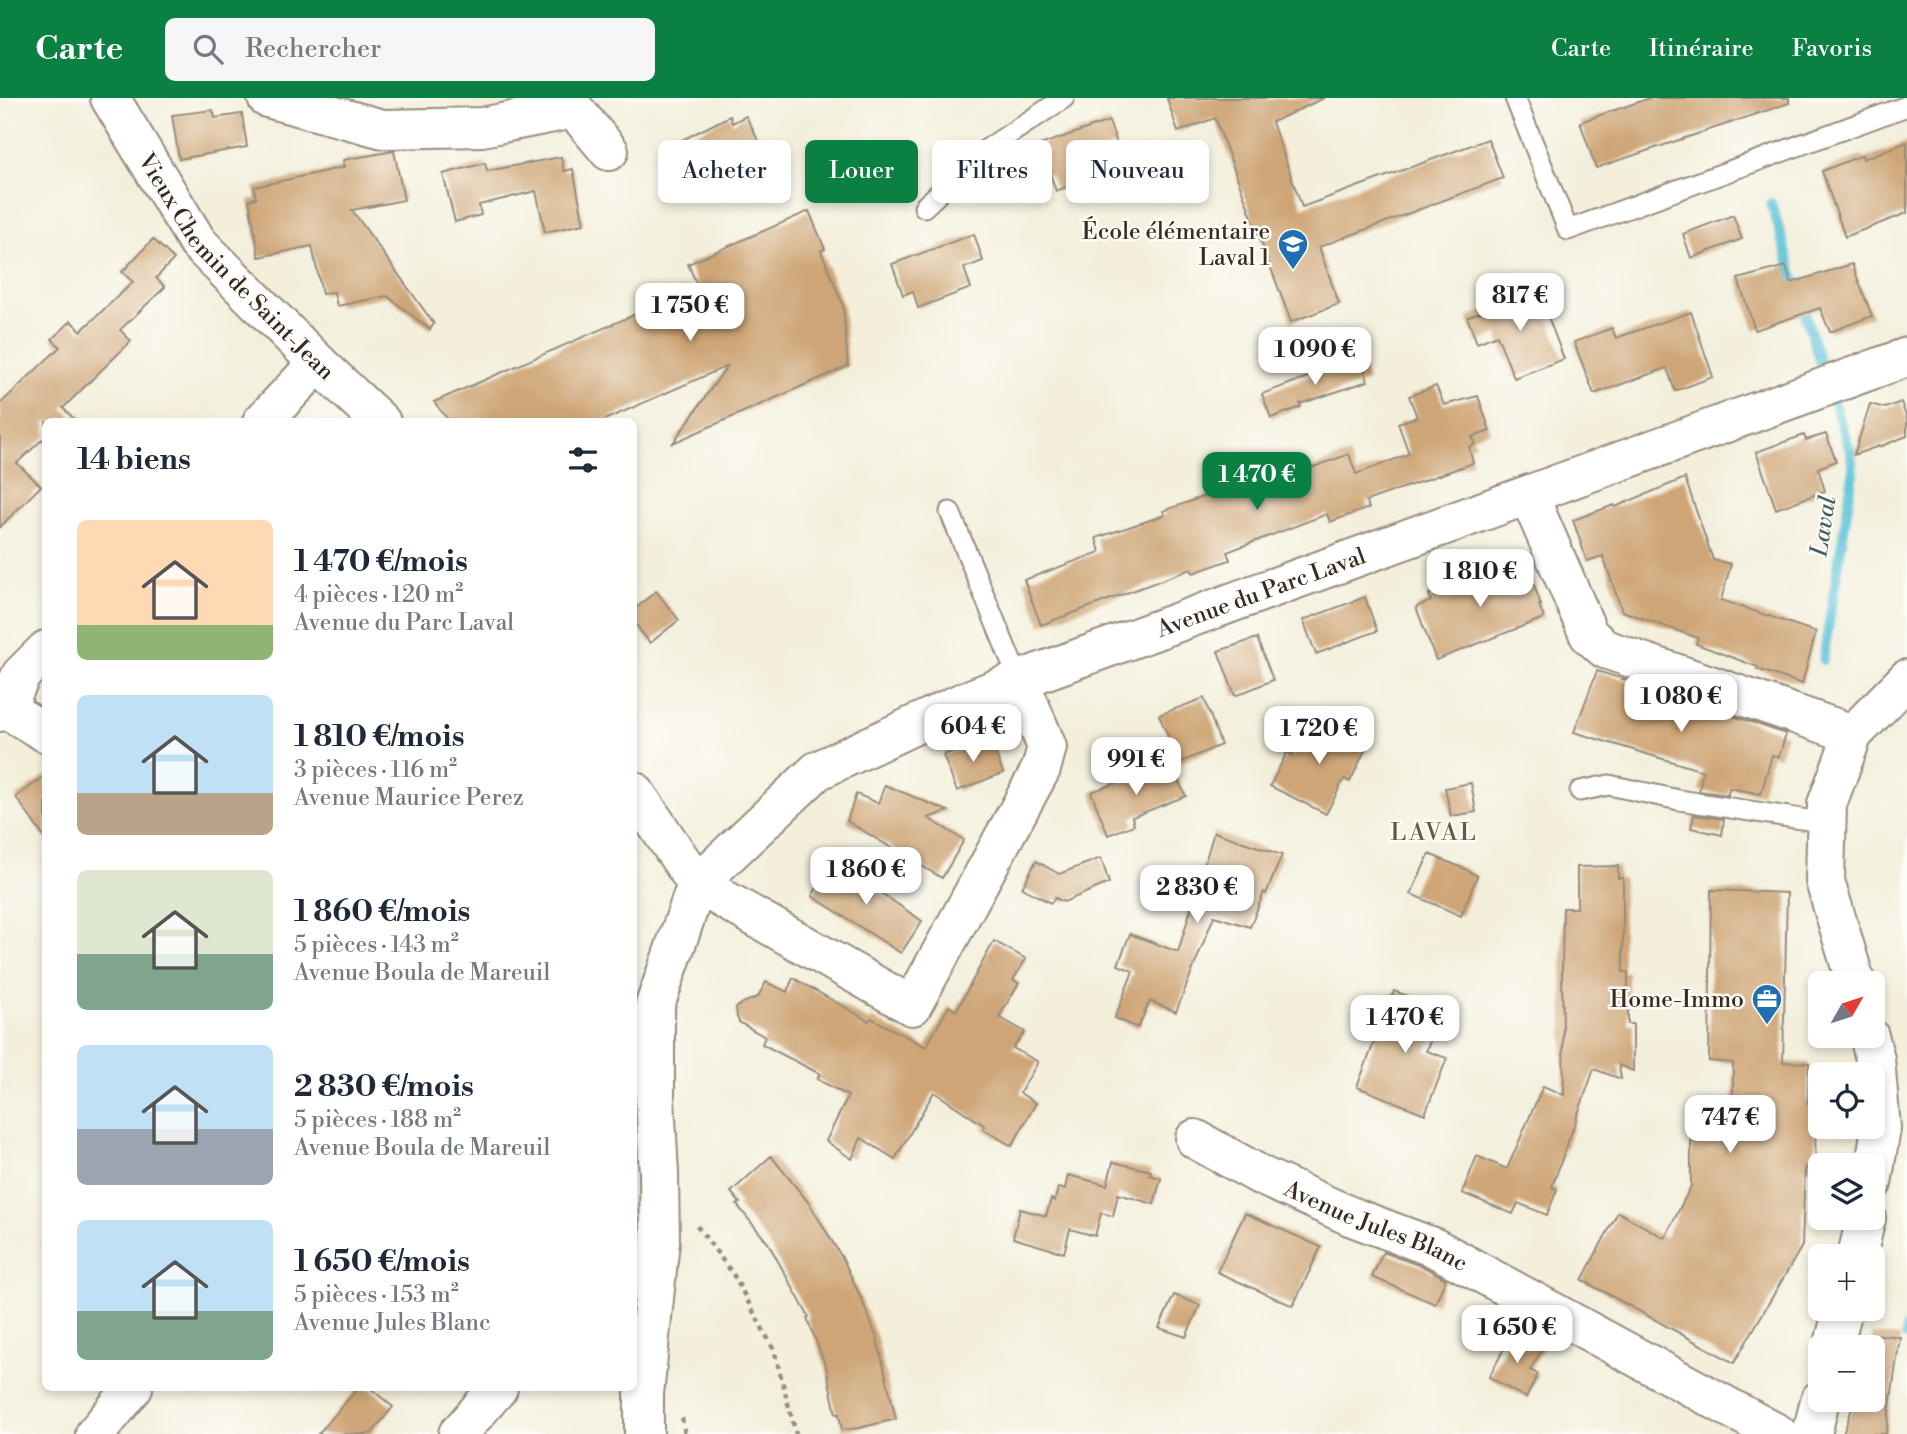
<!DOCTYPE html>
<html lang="fr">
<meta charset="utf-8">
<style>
:root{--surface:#fff;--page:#f6f6f7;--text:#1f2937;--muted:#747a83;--accent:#0b8043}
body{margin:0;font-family:"Libre Bodoni",serif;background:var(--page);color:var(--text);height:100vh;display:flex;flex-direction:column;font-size:26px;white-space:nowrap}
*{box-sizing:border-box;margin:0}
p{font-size:23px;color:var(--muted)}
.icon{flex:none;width:38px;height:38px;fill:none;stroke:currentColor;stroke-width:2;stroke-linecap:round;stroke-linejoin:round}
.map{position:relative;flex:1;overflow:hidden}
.sheet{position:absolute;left:42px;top:320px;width:595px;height:973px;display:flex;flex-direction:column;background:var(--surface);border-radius:10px;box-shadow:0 4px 10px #0003}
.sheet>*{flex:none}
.top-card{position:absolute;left:658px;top:42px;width:665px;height:63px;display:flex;gap:14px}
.needle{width:46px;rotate:51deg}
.fabs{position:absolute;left:1808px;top:873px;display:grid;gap:14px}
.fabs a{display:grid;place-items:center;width:77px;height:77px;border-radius:10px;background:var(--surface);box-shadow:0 4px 10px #0003;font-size:35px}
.price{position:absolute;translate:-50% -60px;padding:0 16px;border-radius:14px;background:#fff;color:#222;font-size:23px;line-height:46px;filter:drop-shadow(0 2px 4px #0008)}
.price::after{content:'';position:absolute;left:50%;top:42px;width:21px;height:16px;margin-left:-10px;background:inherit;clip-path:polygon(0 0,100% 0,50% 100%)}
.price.current{background:var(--accent);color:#fff}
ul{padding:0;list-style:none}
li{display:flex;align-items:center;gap:21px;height:175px;padding:0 35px}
li span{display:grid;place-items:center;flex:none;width:196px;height:140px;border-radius:10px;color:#555}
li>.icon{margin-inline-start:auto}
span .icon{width:84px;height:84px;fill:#fffc;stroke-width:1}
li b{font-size:30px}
h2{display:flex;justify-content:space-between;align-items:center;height:84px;padding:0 35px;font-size:30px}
.pill{padding:0 24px;border-radius:10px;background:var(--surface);box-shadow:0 4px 10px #0003;font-size:24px;line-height:63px}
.pill.current{background:var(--accent);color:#fff}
header{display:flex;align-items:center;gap:42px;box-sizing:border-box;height:98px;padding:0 35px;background:var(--accent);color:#fff}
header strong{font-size:33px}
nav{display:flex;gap:38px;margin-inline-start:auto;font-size:24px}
.search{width:490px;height:63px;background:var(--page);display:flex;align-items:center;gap:18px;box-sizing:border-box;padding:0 24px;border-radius:10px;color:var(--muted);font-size:26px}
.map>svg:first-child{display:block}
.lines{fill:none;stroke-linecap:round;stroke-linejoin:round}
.stream{stroke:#5bc3d8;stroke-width:10}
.building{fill:#cea576}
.lane-casing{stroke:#978c7c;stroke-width:23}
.street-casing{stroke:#978c7c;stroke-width:42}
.secondary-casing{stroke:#978c7c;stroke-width:42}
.path{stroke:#978c7c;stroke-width:4.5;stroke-dasharray:5 5;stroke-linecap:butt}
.lane{stroke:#fff;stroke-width:19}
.street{stroke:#fff;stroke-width:38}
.secondary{stroke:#fff;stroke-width:38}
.labels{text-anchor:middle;stroke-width:5;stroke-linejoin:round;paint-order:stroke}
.poi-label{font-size:23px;fill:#3b2a1e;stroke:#fdfcf7;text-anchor:end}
.street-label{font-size:23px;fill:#3b2a1e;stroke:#fdfcf7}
.water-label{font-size:24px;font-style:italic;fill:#46605f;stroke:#fdfcf7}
.neighbourhood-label{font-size:24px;letter-spacing:2px;fill:#6e553d;stroke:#fdfcf7}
</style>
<header>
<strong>Carte</strong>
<div class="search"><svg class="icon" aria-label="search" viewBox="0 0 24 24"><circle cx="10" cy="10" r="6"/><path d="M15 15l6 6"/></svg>Rechercher</div>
<nav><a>Carte</a><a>Itinéraire</a><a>Favoris</a></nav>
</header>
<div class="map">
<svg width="1907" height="1336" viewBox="0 0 1907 1336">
<rect width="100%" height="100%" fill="#fdfcf7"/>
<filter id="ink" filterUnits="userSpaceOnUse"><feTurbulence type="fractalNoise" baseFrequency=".0143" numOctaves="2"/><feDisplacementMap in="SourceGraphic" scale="14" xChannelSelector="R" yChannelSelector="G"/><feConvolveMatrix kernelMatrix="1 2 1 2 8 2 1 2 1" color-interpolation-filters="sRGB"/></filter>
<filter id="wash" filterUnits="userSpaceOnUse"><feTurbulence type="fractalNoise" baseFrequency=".00686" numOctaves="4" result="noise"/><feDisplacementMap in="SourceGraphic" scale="28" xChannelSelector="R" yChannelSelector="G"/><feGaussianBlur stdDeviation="1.57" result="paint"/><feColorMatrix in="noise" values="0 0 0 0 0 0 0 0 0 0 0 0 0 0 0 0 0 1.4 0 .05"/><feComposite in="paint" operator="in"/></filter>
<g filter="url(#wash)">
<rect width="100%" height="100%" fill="#f3efdb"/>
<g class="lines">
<path class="stream" d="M1771,105L1821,268
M1823,562L1853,375L1851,355L1833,303
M1906,1238L1907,1228"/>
</g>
<g id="blocks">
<path class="building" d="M1167,0H1324L1272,24L1302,109L1488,41L1503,80L1319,149L1339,206L1291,224L1215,20L1178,34Z
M1650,0H1789V5L1596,70L1580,24Z
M213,12L215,20L242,16L247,49L179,61L172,17Z
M730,18L732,25L746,18L773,72L736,93L734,89L719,97L717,93L702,101L674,46Z
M1109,23L1117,46L1098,54L1105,74L1056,93L1050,76L1038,80L1028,51Z
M1907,44V115L1845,139L1822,73L1862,57L1863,61Z
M394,53L404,102L352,112L434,226L430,231L387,198L337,208L334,194L322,196L312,148L259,159L249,102L256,100L254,89L344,69L343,62Z
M561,59L564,73L573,71L584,126L545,134L536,93L479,107L481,117L455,124L443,76L485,65L487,73Z
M809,113L825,151L821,153L843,207L848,268L673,345L727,268L600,324H450L434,304L698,189L688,166Z
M1733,117L1742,141L1691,160L1683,136Z
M974,136L983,163L964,170L971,190L918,210L913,193L903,197L892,166Z
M153,141L174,161L156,180L165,189L120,232L131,243L63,310L77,324H46V338L17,365L41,388L0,429V306L60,249L52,241L71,223L81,233L133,184L122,174Z
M1852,166L1872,218L1830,234L1820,210L1755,232L1738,181L1786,168L1791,185Z
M1538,192L1564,261L1514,280L1497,237L1477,245L1467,219Z
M1691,214L1713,279L1675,293L1667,270L1594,296L1574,244L1612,230L1616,240Z
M1361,259L1368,283L1300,306L1301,309L1271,320L1262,296Z
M1436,288L1444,307L1478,298L1490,333L1472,339L1476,346L1469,349L1473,365L1366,403L1369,410L1330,424L1327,416L1227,454L1230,462L1193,475L1191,471L1041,527L1024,482L1100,454L1096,440L1165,417L1163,413L1269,375L1273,384L1349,356L1356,376L1409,356L1398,325L1417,319L1409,298Z
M1901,304L1907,321V338L1879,349V348L1854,357L1870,306L1885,310Z
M1826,336L1836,363L1818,370L1825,393L1776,411L1756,354L1804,337L1806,342Z
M1685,380L1713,462L1731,466L1721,502L1816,534L1802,586L1757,571L1758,569L1696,546L1698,540L1622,513L1603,458L1587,463L1573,422L1614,407L1615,409Z
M1525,461L1541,507H1539L1544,520L1436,562L1416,509L1431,503L1429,496L1492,475L1491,473Z
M656,493L679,522L650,545L634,524V512Z
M1365,499L1377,533L1316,556L1303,522Z
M1257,540L1273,582L1235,598L1218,553Z
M1597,573L1639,586L1638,588L1701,607L1786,636L1779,659L1772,657L1761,696L1729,690L1728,697L1699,693L1703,673L1574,634Z
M1204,600L1221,647L1179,665L1159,617Z
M1311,620L1367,648L1350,684L1344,681L1326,716L1270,688L1287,654L1292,657Z
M990,640L1003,675L957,693L943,657Z
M1170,666L1186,698L1132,719L1134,727L1108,737L1091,694Z
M46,677V742L16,699Z
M1471,685L1476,714L1451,718L1445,690Z
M885,687L948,713L928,720L964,742L942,780L847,723L856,696L878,705Z
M1694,717L1724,721L1722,737L1691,730Z
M1214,734L1282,757L1266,796L1264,794L1250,829L1214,818L1176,914L1150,903L1138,930L1115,920L1133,873L1118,867L1130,836L1178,854Z
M1429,756L1465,771L1477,778L1461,818L1411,796Z
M1101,760L1109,785L1064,804L1055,800L1051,805L1022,790L1036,763L1059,776Z
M833,762L922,823L901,855L812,798Z
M1618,768V780H1623V874H1628V926H1633V973L1619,967L1621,981L1594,971L1552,1089L1557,1091L1547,1117L1518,1105L1513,1116L1462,1095L1477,1058L1507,1071L1543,988L1564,997L1562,874L1563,810H1577V769Z
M1711,792L1787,795L1783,964L1809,965L1808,1005H1816L1815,1073L1805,1069L1802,1148L1734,1265L1582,1182L1618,1114L1665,1140L1691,1088V1024L1733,1040V965L1709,963Z
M994,843L1026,861L1013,882L1019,885L999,919L1025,934L1013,950L1038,964L1020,995L1036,1005L1012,1048L983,1031L985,1028L934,994L895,1061L861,1040L852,1061L826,1043L848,998L817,981L820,976L762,946L765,939L739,924L737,919L736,910L743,905L758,899L766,884L787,894L793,880L869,923L871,920L926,949L949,908L956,913Z
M1394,893L1443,911L1426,953L1447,960L1425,1016L1357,989Z
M771,1058L809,1105L844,1163L861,1200L877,1240L896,1321L859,1330L842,1332L839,1316H836L826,1269L807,1220L809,1219L768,1145L737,1107L740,1105L731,1094Z
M1113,1064L1151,1073L1149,1077L1161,1080L1154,1106L1118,1096L1113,1118L1101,1115L1095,1138L1070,1131L1064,1155L1013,1140L1020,1111L1046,1118L1051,1101L1055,1103L1058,1090L1065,1091L1068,1077L1107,1087Z
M1245,1115L1321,1149L1293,1208L1217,1174Z
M1383,1154L1426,1170L1446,1181L1435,1206L1372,1179Z
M1174,1197L1200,1207L1186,1239L1159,1230Z
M1514,1232L1543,1250L1530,1272L1538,1276L1526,1300L1489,1279Z
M1872,1236L1900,1239L1886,1336H1843L1855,1302H1872Z
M358,1290H370L393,1309L371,1336H318Z"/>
</g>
</g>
<g filter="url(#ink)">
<use href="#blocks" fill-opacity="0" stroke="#978c7c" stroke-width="2"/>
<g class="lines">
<g class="lane-casing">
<path id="lane" d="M1515,0L1568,132L1907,8
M924,109L984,53L1064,0
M950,414L1019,582
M1580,693L1609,687L1679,702L1827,725"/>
</g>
<g class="street-casing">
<g id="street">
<path id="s1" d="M110,0L198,145L318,265L381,324"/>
<path d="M267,0L383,31L482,29L574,11L609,53"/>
<path d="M262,324L318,265"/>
<path d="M1529,398L1589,537L1605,551L1853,636"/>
<path d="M6,611L46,635"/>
<path d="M0,614L6,611L21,577L46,552"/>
<path d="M634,693L697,786L912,908L1041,671L1047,649L1019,582"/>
<path id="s2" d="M1195,1041L1262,1078L1350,1118L1435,1150L1778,1336"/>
<path d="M95,1336L133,1290"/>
<path d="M458,1336L498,1290"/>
<path id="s3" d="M644,1336V1296L660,1143L659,1076L655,1001V907L697,786L817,673L963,604L1019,582L1907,259"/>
</g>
</g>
<g class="secondary-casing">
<path id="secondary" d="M1856,886L1825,783L1827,706L1853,636L1907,581
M1869,938L1875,961L1881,1030L1872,1085
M1857,1158L1866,1120
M1833,1250L1843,1211
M1812,1336L1820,1302"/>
</g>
<path class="path" d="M697,1128L733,1176L774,1252L796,1336
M682,1320L685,1336"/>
<use href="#lane" class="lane"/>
<use href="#street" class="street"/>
<use href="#secondary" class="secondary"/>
</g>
</g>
<defs>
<g id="school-pin" transform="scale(1.575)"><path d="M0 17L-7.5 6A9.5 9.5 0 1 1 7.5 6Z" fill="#1f6fb2" stroke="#fdfcf7"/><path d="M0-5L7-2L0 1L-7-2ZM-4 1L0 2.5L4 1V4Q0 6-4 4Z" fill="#fff"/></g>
<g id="office-pin" transform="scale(1.575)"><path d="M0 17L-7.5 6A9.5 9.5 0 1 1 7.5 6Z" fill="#1f6fb2" stroke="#fdfcf7"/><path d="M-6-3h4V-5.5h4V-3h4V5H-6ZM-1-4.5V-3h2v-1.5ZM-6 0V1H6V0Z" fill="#fff"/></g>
</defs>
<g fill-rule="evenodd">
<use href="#school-pin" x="1293" y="146"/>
<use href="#office-pin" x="1767" y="901"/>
</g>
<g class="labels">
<g class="poi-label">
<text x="1270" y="141">École élémentaire<tspan x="1270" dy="26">Laval 1</tspan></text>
<text x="1744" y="909">Home-Immo</text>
</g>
<g class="street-label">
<text dy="8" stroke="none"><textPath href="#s1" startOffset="212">Vieux Chemin de Saint-Jean</textPath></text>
<text dy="8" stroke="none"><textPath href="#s3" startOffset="1202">Avenue du Parc Laval</textPath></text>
<text dy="8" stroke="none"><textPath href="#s2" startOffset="201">Avenue Jules Blanc</textPath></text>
</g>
<g class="water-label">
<text transform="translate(1823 428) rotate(-81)" y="8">Laval</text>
</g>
<g class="neighbourhood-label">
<text x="1434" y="742">LAVAL</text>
</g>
</g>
</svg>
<div class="fabs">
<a><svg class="needle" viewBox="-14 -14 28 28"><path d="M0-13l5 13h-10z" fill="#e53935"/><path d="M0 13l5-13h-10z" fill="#747a83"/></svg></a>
<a><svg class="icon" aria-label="locate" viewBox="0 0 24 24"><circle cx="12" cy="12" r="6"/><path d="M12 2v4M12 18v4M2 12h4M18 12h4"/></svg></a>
<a><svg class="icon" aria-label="layers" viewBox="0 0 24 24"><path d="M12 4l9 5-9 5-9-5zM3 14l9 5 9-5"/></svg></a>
<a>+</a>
<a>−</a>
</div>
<b class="price" style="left:1520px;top:235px">817 €</b>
<b class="price" style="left:690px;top:245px">1 750 €</b>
<b class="price" style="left:1315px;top:289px">1 090 €</b>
<b class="price current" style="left:1257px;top:414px">1 470 €</b>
<b class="price" style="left:1480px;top:511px">1 810 €</b>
<b class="price" style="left:1681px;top:636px">1 080 €</b>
<b class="price" style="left:973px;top:666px">604 €</b>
<b class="price" style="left:1319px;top:668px">1 720 €</b>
<b class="price" style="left:1136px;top:699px">991 €</b>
<b class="price" style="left:866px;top:809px">1 860 €</b>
<b class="price" style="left:1197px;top:827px">2 830 €</b>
<b class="price" style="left:1405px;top:957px">1 470 €</b>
<b class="price" style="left:1730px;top:1057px">747 €</b>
<b class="price" style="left:1517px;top:1267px">1 650 €</b>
<div class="top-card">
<a class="pill">Acheter</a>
<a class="pill current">Louer</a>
<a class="pill">Filtres</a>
<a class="pill">Nouveau</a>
</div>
<section class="sheet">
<h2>14 biens<svg class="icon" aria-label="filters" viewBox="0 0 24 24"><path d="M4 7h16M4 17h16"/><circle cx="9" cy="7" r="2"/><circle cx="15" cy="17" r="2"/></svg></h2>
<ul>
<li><span style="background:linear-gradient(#ffd9b3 75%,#8fb573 0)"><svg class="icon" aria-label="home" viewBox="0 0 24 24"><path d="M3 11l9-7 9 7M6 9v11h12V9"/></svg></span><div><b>1 470 €/mois</b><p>4 pièces · 120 m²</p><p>Avenue du Parc Laval</p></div></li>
<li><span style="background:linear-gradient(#bfe0f5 70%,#b9a48a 0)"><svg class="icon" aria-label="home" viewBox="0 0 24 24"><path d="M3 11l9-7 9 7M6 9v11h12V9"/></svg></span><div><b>1 810 €/mois</b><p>3 pièces · 116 m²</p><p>Avenue Maurice Perez</p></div></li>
<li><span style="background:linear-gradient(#dfe7d0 60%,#7fa58c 0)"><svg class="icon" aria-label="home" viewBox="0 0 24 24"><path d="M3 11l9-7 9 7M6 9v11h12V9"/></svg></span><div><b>1 860 €/mois</b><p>5 pièces · 143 m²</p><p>Avenue Boula de Mareuil</p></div></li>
<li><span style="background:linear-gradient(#bfe0f5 60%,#9aa5b1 0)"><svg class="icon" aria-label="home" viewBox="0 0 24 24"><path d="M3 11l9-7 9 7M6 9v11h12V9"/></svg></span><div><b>2 830 €/mois</b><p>5 pièces · 188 m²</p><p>Avenue Boula de Mareuil</p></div></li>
<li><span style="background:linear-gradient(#bfe0f5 65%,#7fa58c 0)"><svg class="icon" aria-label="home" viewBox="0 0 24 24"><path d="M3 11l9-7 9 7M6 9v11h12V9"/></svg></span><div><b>1 650 €/mois</b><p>5 pièces · 153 m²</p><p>Avenue Jules Blanc</p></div></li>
</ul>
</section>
</div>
